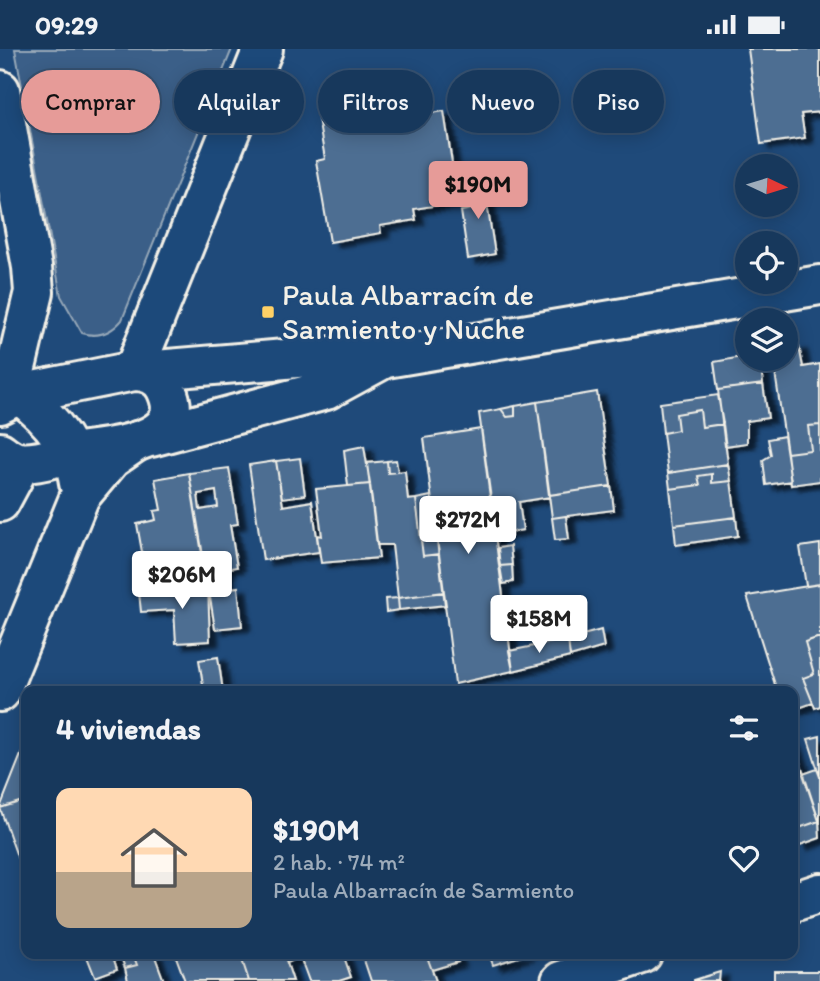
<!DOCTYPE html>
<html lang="es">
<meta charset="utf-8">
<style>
:root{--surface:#17385c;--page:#244365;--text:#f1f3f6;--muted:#9eacbb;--line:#365272;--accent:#e69b98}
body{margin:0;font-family:Itim,sans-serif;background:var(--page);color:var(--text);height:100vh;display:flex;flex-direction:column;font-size:26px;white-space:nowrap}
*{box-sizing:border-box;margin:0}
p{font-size:23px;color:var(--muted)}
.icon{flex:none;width:38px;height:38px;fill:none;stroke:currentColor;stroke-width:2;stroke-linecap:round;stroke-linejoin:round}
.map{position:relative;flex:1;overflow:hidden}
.sheet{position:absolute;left:21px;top:637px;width:777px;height:273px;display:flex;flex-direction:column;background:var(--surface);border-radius:14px;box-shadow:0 4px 18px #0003,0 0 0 2px var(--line)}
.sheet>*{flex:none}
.banner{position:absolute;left:21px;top:21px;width:779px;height:63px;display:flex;gap:14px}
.needle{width:46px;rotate:94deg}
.fabs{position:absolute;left:735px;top:105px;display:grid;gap:14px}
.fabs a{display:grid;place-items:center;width:63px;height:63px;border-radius:50%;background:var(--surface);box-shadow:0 4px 18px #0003,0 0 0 2px var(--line);font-size:35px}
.price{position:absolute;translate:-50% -60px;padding:0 16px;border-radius:7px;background:#fff;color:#222;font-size:23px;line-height:46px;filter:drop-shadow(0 2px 4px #0008)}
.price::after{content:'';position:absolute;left:50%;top:42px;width:21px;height:16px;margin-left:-10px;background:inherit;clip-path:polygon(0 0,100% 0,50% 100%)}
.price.active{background:var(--accent);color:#111}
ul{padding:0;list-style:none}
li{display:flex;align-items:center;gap:21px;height:175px;padding:0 35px}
li span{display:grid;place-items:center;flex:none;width:196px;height:140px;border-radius:14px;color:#555}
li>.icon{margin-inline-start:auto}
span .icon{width:84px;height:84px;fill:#fffc;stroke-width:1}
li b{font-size:30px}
h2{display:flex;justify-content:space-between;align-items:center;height:84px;padding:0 35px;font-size:30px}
.chip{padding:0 24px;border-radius:32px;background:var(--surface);box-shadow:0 4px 18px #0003,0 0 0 2px var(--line);font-size:24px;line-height:63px}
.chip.active{background:var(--accent);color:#111}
.status{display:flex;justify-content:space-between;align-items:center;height:49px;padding:0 35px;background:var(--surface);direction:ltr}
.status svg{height:19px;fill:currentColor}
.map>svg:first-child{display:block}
.green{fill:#3a5f88;stroke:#97a8b8;stroke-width:2}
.building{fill:#4d6e92;stroke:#f4f1e8;stroke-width:2;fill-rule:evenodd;filter:url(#shadow)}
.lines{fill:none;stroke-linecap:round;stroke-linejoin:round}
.minor-casing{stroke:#f4f1e8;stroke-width:44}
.major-casing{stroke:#f4f1e8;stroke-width:44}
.minor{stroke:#1f4a7a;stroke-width:38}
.major{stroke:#1f4a7a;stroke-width:38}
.poi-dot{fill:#ffd166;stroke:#1f4a7a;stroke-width:2.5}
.labels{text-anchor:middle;stroke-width:7;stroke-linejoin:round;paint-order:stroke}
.poi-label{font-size:30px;fill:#f4f1e8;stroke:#1f4a7a;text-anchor:start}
</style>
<div class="status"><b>09:29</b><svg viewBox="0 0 49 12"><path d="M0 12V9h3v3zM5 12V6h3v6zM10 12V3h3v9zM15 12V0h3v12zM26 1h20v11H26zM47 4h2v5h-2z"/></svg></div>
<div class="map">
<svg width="820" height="932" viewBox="0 0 820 932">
<defs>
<filter id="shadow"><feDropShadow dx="8" dy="4.5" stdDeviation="2" flood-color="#0009"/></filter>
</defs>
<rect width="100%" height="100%" fill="#1f4a7a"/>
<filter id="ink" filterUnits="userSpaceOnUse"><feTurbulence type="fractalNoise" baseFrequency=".0143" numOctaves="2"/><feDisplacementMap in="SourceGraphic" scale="14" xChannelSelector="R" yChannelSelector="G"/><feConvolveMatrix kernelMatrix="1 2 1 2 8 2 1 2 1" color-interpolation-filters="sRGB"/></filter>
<g filter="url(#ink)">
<path class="green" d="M15,0H232L122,271C111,284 98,289 82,284L61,247Z"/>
<path class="building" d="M748,0H820V63L801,65L805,89L761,95Z
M352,51L356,77L444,62L458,153L414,160L416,171L380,177L381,184L330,193L316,112L325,110L316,57Z
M482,123L495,205L468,210L461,162L473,160L467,125Z
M799,297L803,318L820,315V376L808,377L811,401L787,404L773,310H786V299Z
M747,307V310H760L763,335L718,341L714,313Z
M763,335L768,369L747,372V394L725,397L718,341Z
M597,343L611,437L549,446L537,353Z
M718,346L723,375L702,378L700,361L676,365L678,381L663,384L660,354Z
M537,353L550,448L519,453L523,481L496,486L479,364L501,360L507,368L515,367V357Z
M515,357V367L507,368L501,360Z
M700,361L702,378L723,375L728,415L668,424L663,384L678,381L676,365Z
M820,376V432L791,436L787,404L811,401L808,377Z
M481,380L513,622L455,635L424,389Z
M784,387L791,432L766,436L763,411L771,406L768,390Z
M364,397L370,435L348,437L344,401Z
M300,409L305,446L282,449L276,412Z
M396,411L398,423L388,424L387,412Z
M276,412L283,457L312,452L319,503L263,511L249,416Z
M387,412L388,424L405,422L408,451L416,450L423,507L439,505L444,543L398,549L392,496H377L367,414Z
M728,415L731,432L712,434V425L698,427L700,436L670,440L668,424Z
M229,419L238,475L230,476L237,518L225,520L226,540L209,542L189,424ZM216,442L218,458L200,461L198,445Z
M189,424L204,517L188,520L191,536L149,542L137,475L156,471L154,462L161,461L155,430Z
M712,425V434L731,432L736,468L674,476L670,440L700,436L698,427Z
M370,435L379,509L321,514L317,486L322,487L316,440Z
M611,437L614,461L552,469L549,446Z
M431,447L439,505L423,507L416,450Z
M566,467L569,490L555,491L552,469Z
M736,468L738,487L676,496L674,476Z
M820,495V535L806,537L800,498Z
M510,497L512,516L500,517L498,499Z
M512,516L513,533L503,535L500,517Z
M820,535V588L805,593L814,625L803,629L813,654L793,661V642H777L747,547Z
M208,538L210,592L176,594L174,561L141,563L139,543Z
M238,538L242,577L215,580L209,542Z
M444,543L446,556L399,561L398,549Z
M398,549L399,561L386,563L385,550Z
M601,581L604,598L570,608L568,590Z
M820,588V657L815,659L803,629L814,625L805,593Z
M568,590L570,608L513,622L509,602Z
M218,608L223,642H204L199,611Z
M820,687V728L808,690Z
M793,692L819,772L793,781Z
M26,693V751L0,759Z
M817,720L820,728V775L803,725Z
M26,751V833L0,759Z
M819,772L820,789L800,796L796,788L793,789V781Z
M86,905H112L117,920L95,928Z
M120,905H133L137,916L125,919Z
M133,905H154L164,932H128L125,919L137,916Z
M175,905H240L249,932H185Z
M240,905H284L293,932H249Z
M284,905H299L300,908L287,914Z
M299,905H343L351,928L339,932H309Z
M362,905H426L436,932H371Z
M426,905H455L458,913L432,921Z
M489,905H528L493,916Z
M774,922H820V932H774Z
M720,923L719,932H694V931Z"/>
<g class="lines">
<g class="minor-casing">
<path id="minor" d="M0,41L32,218L34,243L9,348
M134,322L263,0
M19,345C48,367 75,397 79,434
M0,453L21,414
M0,643L80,447L111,410L137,392
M793,853L820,844
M561,932L642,905"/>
</g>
<g class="major-casing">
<path id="major" d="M144,322L320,307L386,309L820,236
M0,355L19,345L134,322C148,322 160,327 166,340C192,396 106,398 73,404C57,407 34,416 19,413C11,412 5,407 0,403
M151,388L326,341L383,310"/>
</g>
<use href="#minor" class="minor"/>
<use href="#major" class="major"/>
</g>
</g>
<rect class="poi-dot" x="261" y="256" width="14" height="14" rx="3.5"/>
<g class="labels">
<g class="poi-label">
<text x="282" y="256">Paula Albarracín de<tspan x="282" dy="34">Sarmiento y Nuche</tspan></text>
</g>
</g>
</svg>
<div class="fabs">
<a><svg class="needle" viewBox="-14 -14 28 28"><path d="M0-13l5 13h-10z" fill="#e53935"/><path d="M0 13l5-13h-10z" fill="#9eacbb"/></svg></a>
<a><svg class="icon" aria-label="locate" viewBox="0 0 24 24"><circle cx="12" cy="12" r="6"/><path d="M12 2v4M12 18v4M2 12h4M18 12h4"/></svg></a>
<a><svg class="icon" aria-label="layers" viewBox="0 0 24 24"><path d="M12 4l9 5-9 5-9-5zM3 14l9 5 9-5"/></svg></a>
</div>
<b class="price active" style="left:478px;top:172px">$190M</b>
<b class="price" style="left:468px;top:507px">$272M</b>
<b class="price" style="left:182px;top:562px">$206M</b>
<b class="price" style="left:539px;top:606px">$158M</b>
<div class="banner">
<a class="chip active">Comprar</a>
<a class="chip">Alquilar</a>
<a class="chip">Filtros</a>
<a class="chip">Nuevo</a>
<a class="chip">Piso</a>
</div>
<section class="sheet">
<h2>4 viviendas<svg class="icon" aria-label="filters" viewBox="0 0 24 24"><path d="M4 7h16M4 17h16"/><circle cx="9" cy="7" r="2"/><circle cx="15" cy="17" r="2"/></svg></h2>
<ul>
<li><span style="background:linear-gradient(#ffd9b3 60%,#b9a48a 0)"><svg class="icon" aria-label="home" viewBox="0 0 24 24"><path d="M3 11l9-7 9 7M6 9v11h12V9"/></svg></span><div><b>$190M</b><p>2 hab. · 74 m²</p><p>Paula Albarracín de Sarmiento</p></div><svg class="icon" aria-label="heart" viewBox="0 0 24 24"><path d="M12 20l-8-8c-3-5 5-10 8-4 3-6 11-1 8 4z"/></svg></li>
</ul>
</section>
</div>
